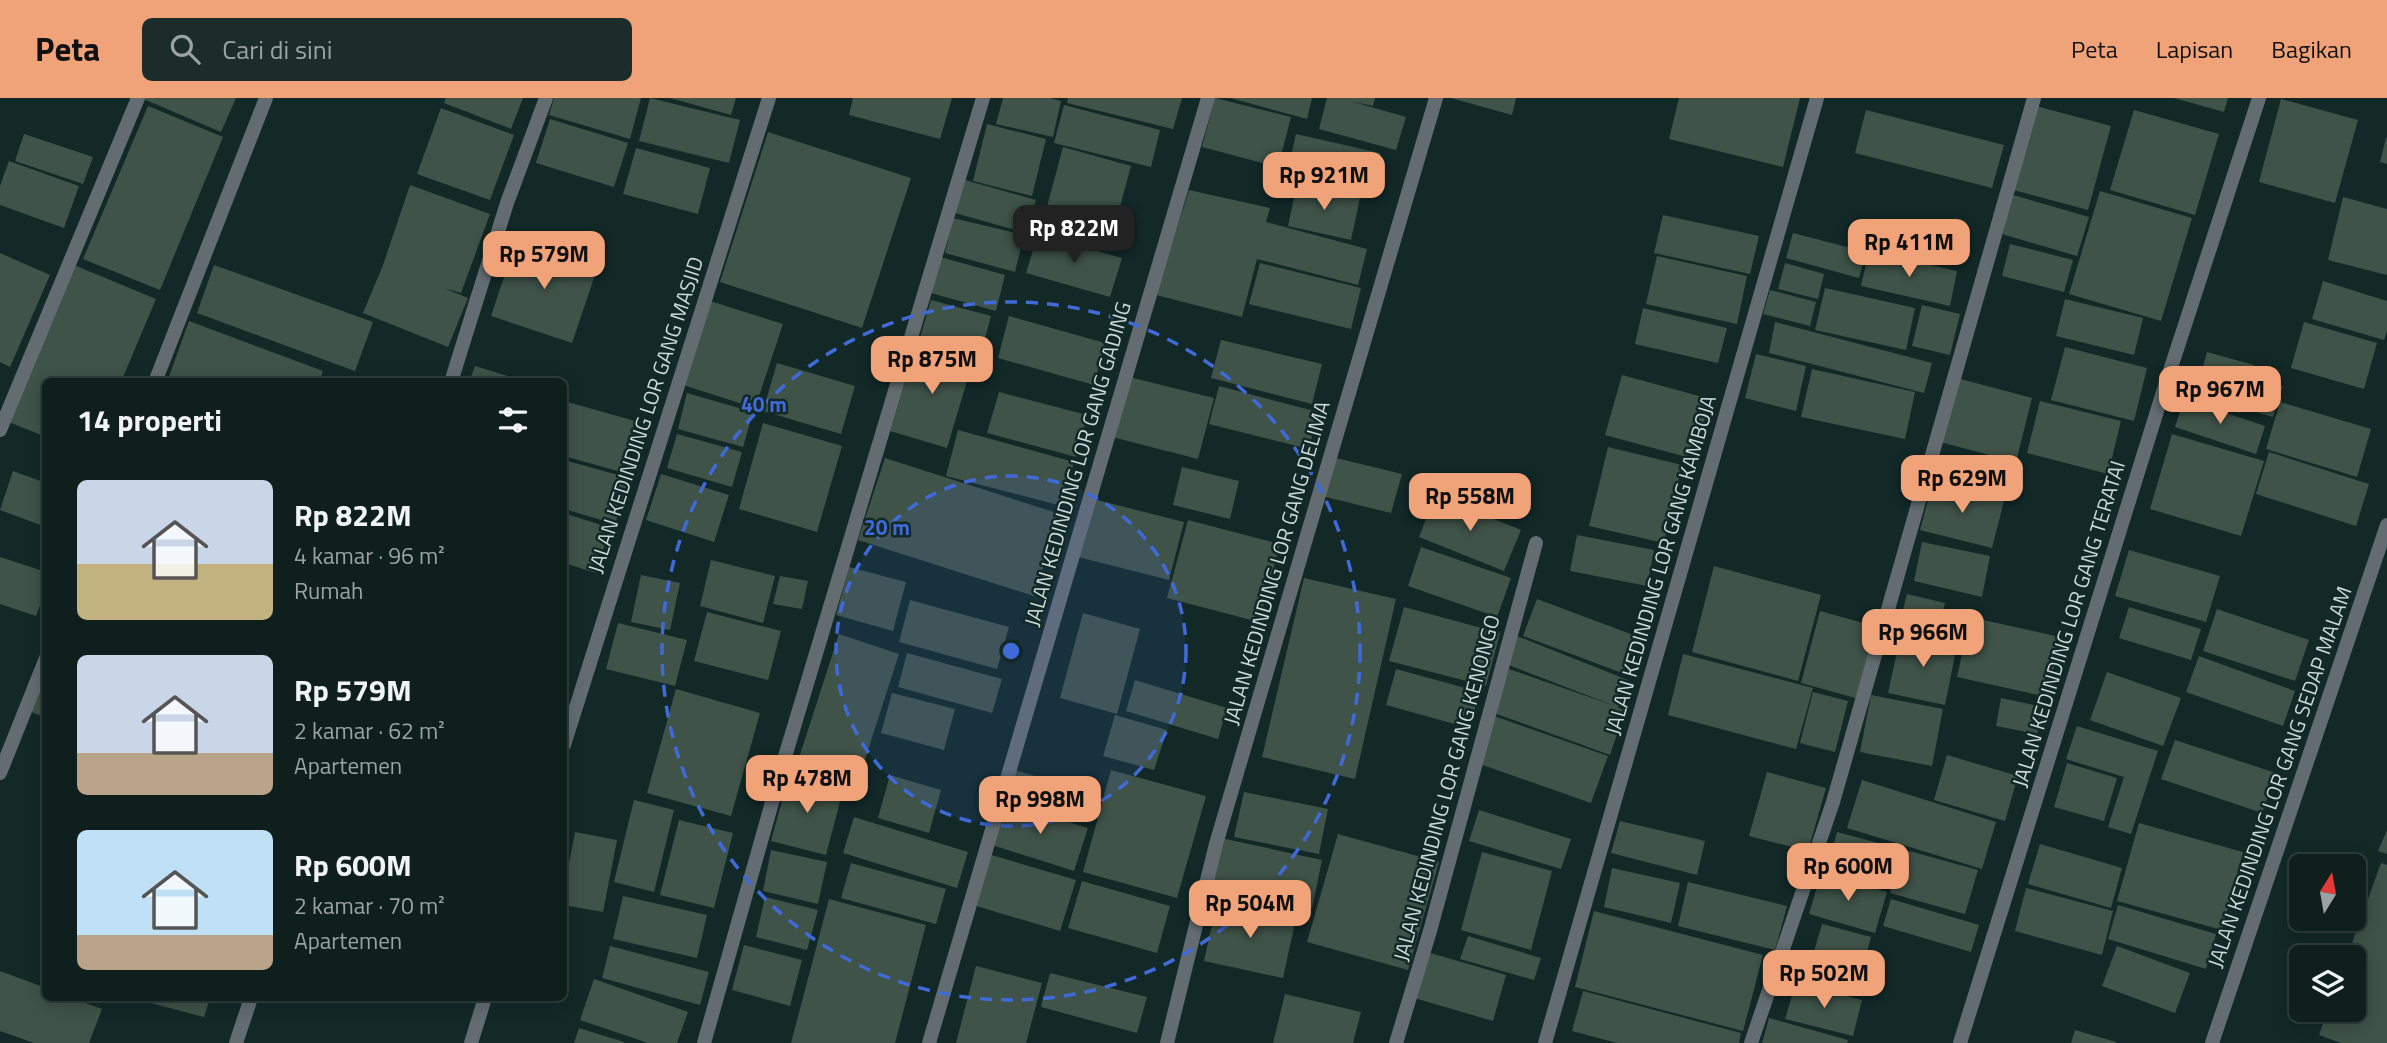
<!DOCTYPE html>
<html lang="id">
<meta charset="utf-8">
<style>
:root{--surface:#0e1f1e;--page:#1c2c2b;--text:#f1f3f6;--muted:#9ba2a4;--line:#2e3d3c;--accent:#f0a279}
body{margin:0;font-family:"Titillium Web",sans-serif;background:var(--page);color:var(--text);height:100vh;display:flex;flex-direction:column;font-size:26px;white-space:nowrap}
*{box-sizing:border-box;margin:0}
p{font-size:23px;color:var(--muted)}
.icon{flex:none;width:38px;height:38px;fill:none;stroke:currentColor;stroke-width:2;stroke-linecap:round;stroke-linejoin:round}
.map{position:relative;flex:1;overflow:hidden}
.panel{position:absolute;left:42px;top:280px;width:525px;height:623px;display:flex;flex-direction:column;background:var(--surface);border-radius:10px;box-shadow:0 4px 18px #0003,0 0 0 2px var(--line)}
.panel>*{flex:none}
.needle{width:46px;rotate:11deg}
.tools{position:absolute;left:2289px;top:756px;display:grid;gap:14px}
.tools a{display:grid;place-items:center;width:77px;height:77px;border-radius:10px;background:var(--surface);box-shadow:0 4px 18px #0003,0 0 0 2px var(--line);font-size:35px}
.price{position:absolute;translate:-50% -60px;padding:0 16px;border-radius:14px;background:var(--accent);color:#111;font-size:23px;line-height:46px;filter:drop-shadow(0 2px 4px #0008)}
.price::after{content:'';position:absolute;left:50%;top:42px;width:21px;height:16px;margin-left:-10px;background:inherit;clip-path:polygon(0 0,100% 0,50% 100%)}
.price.selected{background:#222;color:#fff}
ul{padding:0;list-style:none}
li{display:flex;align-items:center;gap:21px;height:175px;padding:0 35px}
li span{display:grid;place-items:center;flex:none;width:196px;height:140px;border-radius:10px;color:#555}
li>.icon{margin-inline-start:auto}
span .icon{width:84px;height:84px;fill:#fffc;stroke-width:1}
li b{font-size:30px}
h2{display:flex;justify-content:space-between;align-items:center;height:84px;padding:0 35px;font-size:30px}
header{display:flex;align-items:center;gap:42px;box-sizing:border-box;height:98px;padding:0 35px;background:var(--accent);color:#111}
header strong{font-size:33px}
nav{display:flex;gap:38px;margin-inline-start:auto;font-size:24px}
.search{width:490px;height:63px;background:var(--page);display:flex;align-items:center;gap:18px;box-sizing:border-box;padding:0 24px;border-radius:10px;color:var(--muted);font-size:26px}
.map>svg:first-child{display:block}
.building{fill:#3f5348}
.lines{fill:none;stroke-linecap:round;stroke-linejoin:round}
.minor{stroke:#636d71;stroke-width:14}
.ring{fill:none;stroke:#406ad8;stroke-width:3.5;stroke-dasharray:12 9}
.labels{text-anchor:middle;stroke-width:5;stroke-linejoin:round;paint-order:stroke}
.street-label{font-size:21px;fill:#ccdad9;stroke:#122928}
.centre{fill:#406ad8;stroke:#122928;stroke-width:3.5}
.ring-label{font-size:21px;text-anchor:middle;font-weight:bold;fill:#406ad8;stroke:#122928;stroke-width:5;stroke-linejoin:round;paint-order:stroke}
</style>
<header>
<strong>Peta</strong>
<div class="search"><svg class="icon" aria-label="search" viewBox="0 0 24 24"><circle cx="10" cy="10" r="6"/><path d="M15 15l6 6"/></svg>Cari di sini</div>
<nav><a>Peta</a><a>Lapisan</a><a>Bagikan</a></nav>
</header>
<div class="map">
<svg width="2387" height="945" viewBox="0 0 2387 945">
<rect width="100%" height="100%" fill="#122928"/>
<path class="building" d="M141,0H236L221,34Z
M446,0H523L511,31L444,5Z
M554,0H641L630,41L549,17Z
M650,0L740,22L729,65L639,43Z
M670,0H736L731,17Z
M853,0H952L940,41L849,17Z
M1003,0H1050L1061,3L1053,39L996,26Z
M1068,0H1182L1173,31L1067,5Z
M1215,0L1291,19L1278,69L1202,49Z
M1230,0H1312L1307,21Z
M1327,0H1375L1373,8L1350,3L1406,19L1396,52L1319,31Z
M1451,0H1516L1512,17Z
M1679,0H1800L1783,69L1669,41Z
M2174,0H2228L2224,14Z
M2281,1L2358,22L2335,105L2259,84Z
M1064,7L1160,32L1151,69L1054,45Z
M148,8L223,39L160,192L83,161Z
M2036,8L2111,28L2088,112L2013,92Z
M441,10L514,37L490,102L417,76Z
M1866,12L2004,47L1992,90L1855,55Z
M2134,12L2219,36L2195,117L2110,92Z
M550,21L628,45L614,89L536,65Z
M987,26L1046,41L1032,98L973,83Z
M768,34L911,80L862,230L720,184Z
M24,36L93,59L83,86L15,63Z
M1296,36L1380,55L1371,95L1287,76Z
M2386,40H2387V66L2380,64Z
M1063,49L1131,68L1109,149L1041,131Z
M636,50L710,70L698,116L623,96Z
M9,63L79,88L64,130L0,107V88Z
M965,82L1036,102L1026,135L955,115Z
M1297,86L1360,100L1351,142L1288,128Z
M410,87L490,116L461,195L444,190L468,200L448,249L363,215L383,167Z
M1189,92L1270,110L1266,124L1367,151L1358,187L1257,161L1242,219L1156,197Z
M2100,93L2192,120L2161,223L2069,196Z
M2013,97L2089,119L2077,158L2002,136Z
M2343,99L2387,111V177L2328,162Z
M1663,117L1759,138L1750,176L1654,155Z
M953,120L1024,137L1015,174L945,155Z
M1793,135L1866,154L1859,180L1786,160Z
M1038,136L1122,160L1110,199L1026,175Z
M517,140L598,168L572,245L491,218Z
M2010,146L2073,162L2064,194L2002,178Z
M1869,153L1957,173L1950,208L1861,188Z
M0,155L50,177L10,269L0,264Z
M1657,158L1747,178L1737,226L1646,206Z
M940,159L1005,177L996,213L931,195Z
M1260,165L1361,190L1351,231L1249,206Z
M1785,165L1824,176L1818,201L1778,191Z
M74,167L156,201L121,284H46V339L9,324Z
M214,167L373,224L355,273L197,215Z
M2323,183L2387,203V233L2384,242L2312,221Z
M1825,190L1915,210L1906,252L1815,232Z
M1770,192L1816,204L1810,228L1763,216Z
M2065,201L2143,220L2134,257L2056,238Z
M931,202L991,218L981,256L920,240Z
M710,203L783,226L755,310L683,287Z
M1922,207L1960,216L1950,257L1912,248Z
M1643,210L1727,230L1718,265L1635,246Z
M1009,218L1105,245L1094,287L998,260Z
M189,223L323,273L319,284H167Z
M1775,224L1932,265L1924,295L1769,255Z
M2304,224L2377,245L2364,291L2291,270Z
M1221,242L1322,266L1312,306L1211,280Z
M917,246L973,263L947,350L890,333Z
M2065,249L2147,270L2134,323L2051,302Z
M2207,254L2254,267L2240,315L2194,302Z
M1756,256L1806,268L1796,313L1745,300Z
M777,265L855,288L841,336L763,313Z
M475,268L524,283L523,284H469Z
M1812,271L1915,294L1905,341L1801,319Z
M1622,277L1710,301L1694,361L1605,337Z
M2254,278L2283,288L2273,319L2244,311Z
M1129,279L1214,300L1198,361L1112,339Z
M1957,280L2032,300L2016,364L1940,344Z
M1219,288L1318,314L1309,351L1209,326Z
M999,294L1087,317L1076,359L987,335Z
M687,295L753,314L743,349L678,331Z
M2184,301L2265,328L2256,356L2175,329Z
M564,303L635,323L621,374L564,358Z
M2040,303L2121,323L2108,376L2027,355Z
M2280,304L2371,331L2357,379L2266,351Z
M763,325L842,348L817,434L739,411Z
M958,332L1074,364L1062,408L946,378Z
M677,336L742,354L732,389L667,370Z
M2172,336L2264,363L2241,438L2150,411Z
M1608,349L1682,367L1664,445L1589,428Z
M2269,354L2369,386L2356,428L2256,396Z
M1332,359L1402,376L1391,415L1322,398Z
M885,360L1060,416L1034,498L858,442Z
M564,362L629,380L615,426L564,411Z
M1182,369L1239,383L1230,421L1173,407Z
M13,373L46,385V429L0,412Z
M661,376L729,397L714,444L646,422Z
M1933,384L2004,403L1992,450L1920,432Z
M1435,397L1521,432L1504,473L1419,439Z
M1093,401L1184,424L1169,482L1078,459Z
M564,415L610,430L596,475L564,465Z
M1188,422L1280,446L1259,524L1167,500Z
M1577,437L1654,452L1647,488L1570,473Z
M1922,444L1990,458L1982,499L1914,483Z
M1421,449L1511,480L1497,519L1408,488Z
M2129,452L2220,478L2206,524L2115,498Z
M0,459L46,474V491L36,518L0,506Z
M711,462L775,478L763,525L700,508Z
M1714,468L1821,497L1798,583L1692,554Z
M849,469L906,484L893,533L836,517Z
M641,477L680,485L670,532L631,524Z
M780,478L808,483L802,511L773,506Z
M1304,480L1396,501L1355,681L1262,659Z
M1907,496L1945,505L1937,537L1899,527Z
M1537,501L1636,538L1622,575L1523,538Z
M910,502L1009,529L997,571L899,544Z
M1404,509L1500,535L1486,588L1389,563Z
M2129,509L2201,531L2191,562L2119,540Z
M2217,511L2309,542L2295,583L2203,553Z
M1820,513L1878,529L1859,601L1801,585Z
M707,514L781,533L768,582L694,563Z
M1083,515L1140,531L1117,616L1060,600Z
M1970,519L2060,539L2048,599L1957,579Z
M618,525L687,542L675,588L606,571Z
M839,536L899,556L858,683L798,663Z
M1901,536L1957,547L1945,607L1888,595Z
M1517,538L1628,582L1618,610L1625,612L1610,657L1494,615L1509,571L1615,608L1506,566Z
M907,555L1002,581L992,615L898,589Z
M1683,556L1813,590L1796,651L1668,617Z
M2199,558L2295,593L2283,628L2186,594Z
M1396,571L1480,594L1469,630L1386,607Z
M2107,574L2181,600L2163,648L2090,622Z
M46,575V620L29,613Z
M1135,582L1227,610L1218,641L1126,613Z
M676,591L760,615L731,718L647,695Z
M1813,594L1848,603L1835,654L1800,645Z
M892,595L955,611L944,652L881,635Z
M1871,597L1943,611L1932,668L1860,654Z
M2001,600L2043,609L2037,636L1996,628Z
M1115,617L1167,632L1154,672L1103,658Z
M1494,618L1608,658L1591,705L1477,665Z
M2077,628L2158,653L2131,736L2108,729L2124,679L2066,661Z
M2175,642L2276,675L2262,715L2161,681Z
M1947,657L2018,678L2005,723L1934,702Z
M2067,665L2117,680L2104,723L2054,709Z
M1014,672L1091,694L1083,721L1006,699Z
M1111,672L1206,698L1177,800L1083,774Z
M1767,674L1826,690L1808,753L1749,738Z
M789,677L843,692L826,757L771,743Z
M890,677L941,692L929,735L878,720Z
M1862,682L1996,724L1982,771L1847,730Z
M1244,694L1328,711L1319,756L1234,739Z
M634,702L674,712L654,794L614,784Z
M1005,704L1088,730L1074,773L992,747Z
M1479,712L1571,741L1561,771L1469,743Z
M854,719L968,754L957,790L843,755Z
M679,722L733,735L714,810L660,797Z
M1620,723L1705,743L1697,777L1611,755Z
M2139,725L2243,754L2222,832L2117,803Z
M2387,732V756L2378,753Z
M575,734L617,742L603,814L564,807V791Z
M1837,734L1897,750L1887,789L1826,773Z
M1338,736L1439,764L1408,872L1307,844Z
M1221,740L1322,762L1312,810L1210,788Z
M2040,746L2122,770L2111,810L2028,786Z
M1902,751L1978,772L1965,816L1890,795Z
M771,752L827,764L818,806L763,793Z
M1482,754L1552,773L1531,852L1461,832Z
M988,756L1076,782L1060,833L973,807Z
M851,765L946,791L936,826L841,800Z
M2381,765L2387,767V945H2341L2319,937L2328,912H2354V859H2347Z
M1612,770L1680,785L1671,825L1604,809Z
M1821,775L1887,794L1875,835L1809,816Z
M1082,783L1170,808L1157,855L1068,830Z
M1688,784L1787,808L1775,852L1678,828Z
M2026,790L2113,813L2102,857L2015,833Z
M623,798L707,817L697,860L613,841Z
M765,799L818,812L807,852L756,839Z
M829,801L926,827L895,945H791Z
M1891,801L1979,827L1971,854L1883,828Z
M1217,804L1296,820L1283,880L1204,863Z
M2118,807L2216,836L2206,871L2108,841Z
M1594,813L1763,857L1743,933L1575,889Z
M1822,826L1871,839L1858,888L1808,874Z
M1468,838L1541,860L1534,882L1460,861Z
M744,847L802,862L790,908L732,892Z
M610,848L709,874L700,907L602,880Z
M2117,848L2190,875L2175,915L2102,888Z
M1427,854L1506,877L1493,923L1414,900Z
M976,868L1042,885L1026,945H956Z
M0,873L46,890V900H71L102,911L89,945H34L0,933Z
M1050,875L1147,899L1137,935L1041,909Z
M594,881L688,914L677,945H648L580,922Z
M1796,885L1862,902L1853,938L1785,921Z
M1583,893L1741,935L1739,945H1617L1572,933Z
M1285,896L1361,914L1353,945H1273Z
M132,900H210L204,919Z
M1769,920L1848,942L1847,945H1762Z
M579,930L624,944V945H574Z
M2075,932L2116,944V945H2071Z"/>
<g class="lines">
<path class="minor" d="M155,284L266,0
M451,284L507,105L546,0
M0,332L138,0
M564,647L769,0
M0,675L46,560
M236,945L251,900
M471,945L485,900
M704,945L784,662L983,0
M929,945L1208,0
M1167,945L1216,746L1436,0
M1396,945L1430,833L1536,445
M1545,945L1817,0
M1751,945L1833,704L2034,0
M1960,945L2163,294L2259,0
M2212,945L2387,427"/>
</g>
<circle cx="1011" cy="553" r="175" fill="#406ad8" fill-opacity=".12"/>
<g class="ring">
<circle cx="1011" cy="553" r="175"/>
<circle cx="1011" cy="553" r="349"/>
</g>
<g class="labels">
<g class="street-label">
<text transform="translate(646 317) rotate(-72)" y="7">JALAN KEDINDING LOR GANG MASJID</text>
<text transform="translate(1078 366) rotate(-74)" y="7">JALAN KEDINDING LOR GANG GADING</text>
<text transform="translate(1277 465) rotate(-74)" y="7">JALAN KEDINDING LOR GANG DELIMA</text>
<text transform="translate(1661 467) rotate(-74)" y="7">JALAN KEDINDING LOR GANG KAMBOJA</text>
<text transform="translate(2069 526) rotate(-73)" y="7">JALAN KEDINDING LOR GANG TERATAI</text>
<text transform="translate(2280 679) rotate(-71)" y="7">JALAN KEDINDING LOR GANG SEDAP MALAM</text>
<text transform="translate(1447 690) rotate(-75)" y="7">JALAN KEDINDING LOR GANG KENONGO</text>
</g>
</g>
<circle cx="1011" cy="553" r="10" class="centre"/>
<g class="ring-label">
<text x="764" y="314">40 m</text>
<text x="887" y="437">20 m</text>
</g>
</svg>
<div class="tools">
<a><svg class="needle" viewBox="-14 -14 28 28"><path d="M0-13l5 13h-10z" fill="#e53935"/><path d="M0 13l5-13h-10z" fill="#9ba2a4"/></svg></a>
<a><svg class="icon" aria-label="layers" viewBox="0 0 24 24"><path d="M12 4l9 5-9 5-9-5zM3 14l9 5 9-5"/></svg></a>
</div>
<b class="price" style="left:1324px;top:114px">Rp 921M</b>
<b class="price selected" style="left:1074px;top:167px">Rp 822M</b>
<b class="price" style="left:1909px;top:181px">Rp 411M</b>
<b class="price" style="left:544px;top:193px">Rp 579M</b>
<b class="price" style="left:932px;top:298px">Rp 875M</b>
<b class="price" style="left:2220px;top:328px">Rp 967M</b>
<b class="price" style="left:1962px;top:417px">Rp 629M</b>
<b class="price" style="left:1470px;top:435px">Rp 558M</b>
<b class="price" style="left:1923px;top:571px">Rp 966M</b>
<b class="price" style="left:807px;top:717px">Rp 478M</b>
<b class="price" style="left:1040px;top:738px">Rp 998M</b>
<b class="price" style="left:1848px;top:805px">Rp 600M</b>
<b class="price" style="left:1250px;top:842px">Rp 504M</b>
<b class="price" style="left:1824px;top:912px">Rp 502M</b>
<section class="panel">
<h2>14 properti<svg class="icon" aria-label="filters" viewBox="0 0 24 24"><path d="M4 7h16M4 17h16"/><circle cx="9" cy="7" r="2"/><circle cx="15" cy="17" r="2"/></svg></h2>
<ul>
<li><span style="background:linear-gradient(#c9d6e8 60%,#c2b280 0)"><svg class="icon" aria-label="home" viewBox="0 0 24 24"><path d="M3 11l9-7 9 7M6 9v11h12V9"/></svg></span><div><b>Rp 822M</b><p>4 kamar · 96 m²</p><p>Rumah</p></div></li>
<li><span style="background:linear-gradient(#c9d6e8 70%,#b9a48a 0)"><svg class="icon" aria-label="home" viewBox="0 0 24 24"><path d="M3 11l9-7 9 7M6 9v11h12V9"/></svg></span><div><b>Rp 579M</b><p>2 kamar · 62 m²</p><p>Apartemen</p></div></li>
<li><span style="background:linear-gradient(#bfe0f5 75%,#b9a48a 0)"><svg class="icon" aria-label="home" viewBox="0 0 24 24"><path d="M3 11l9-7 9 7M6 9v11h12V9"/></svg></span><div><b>Rp 600M</b><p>2 kamar · 70 m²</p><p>Apartemen</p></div></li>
</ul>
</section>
</div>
